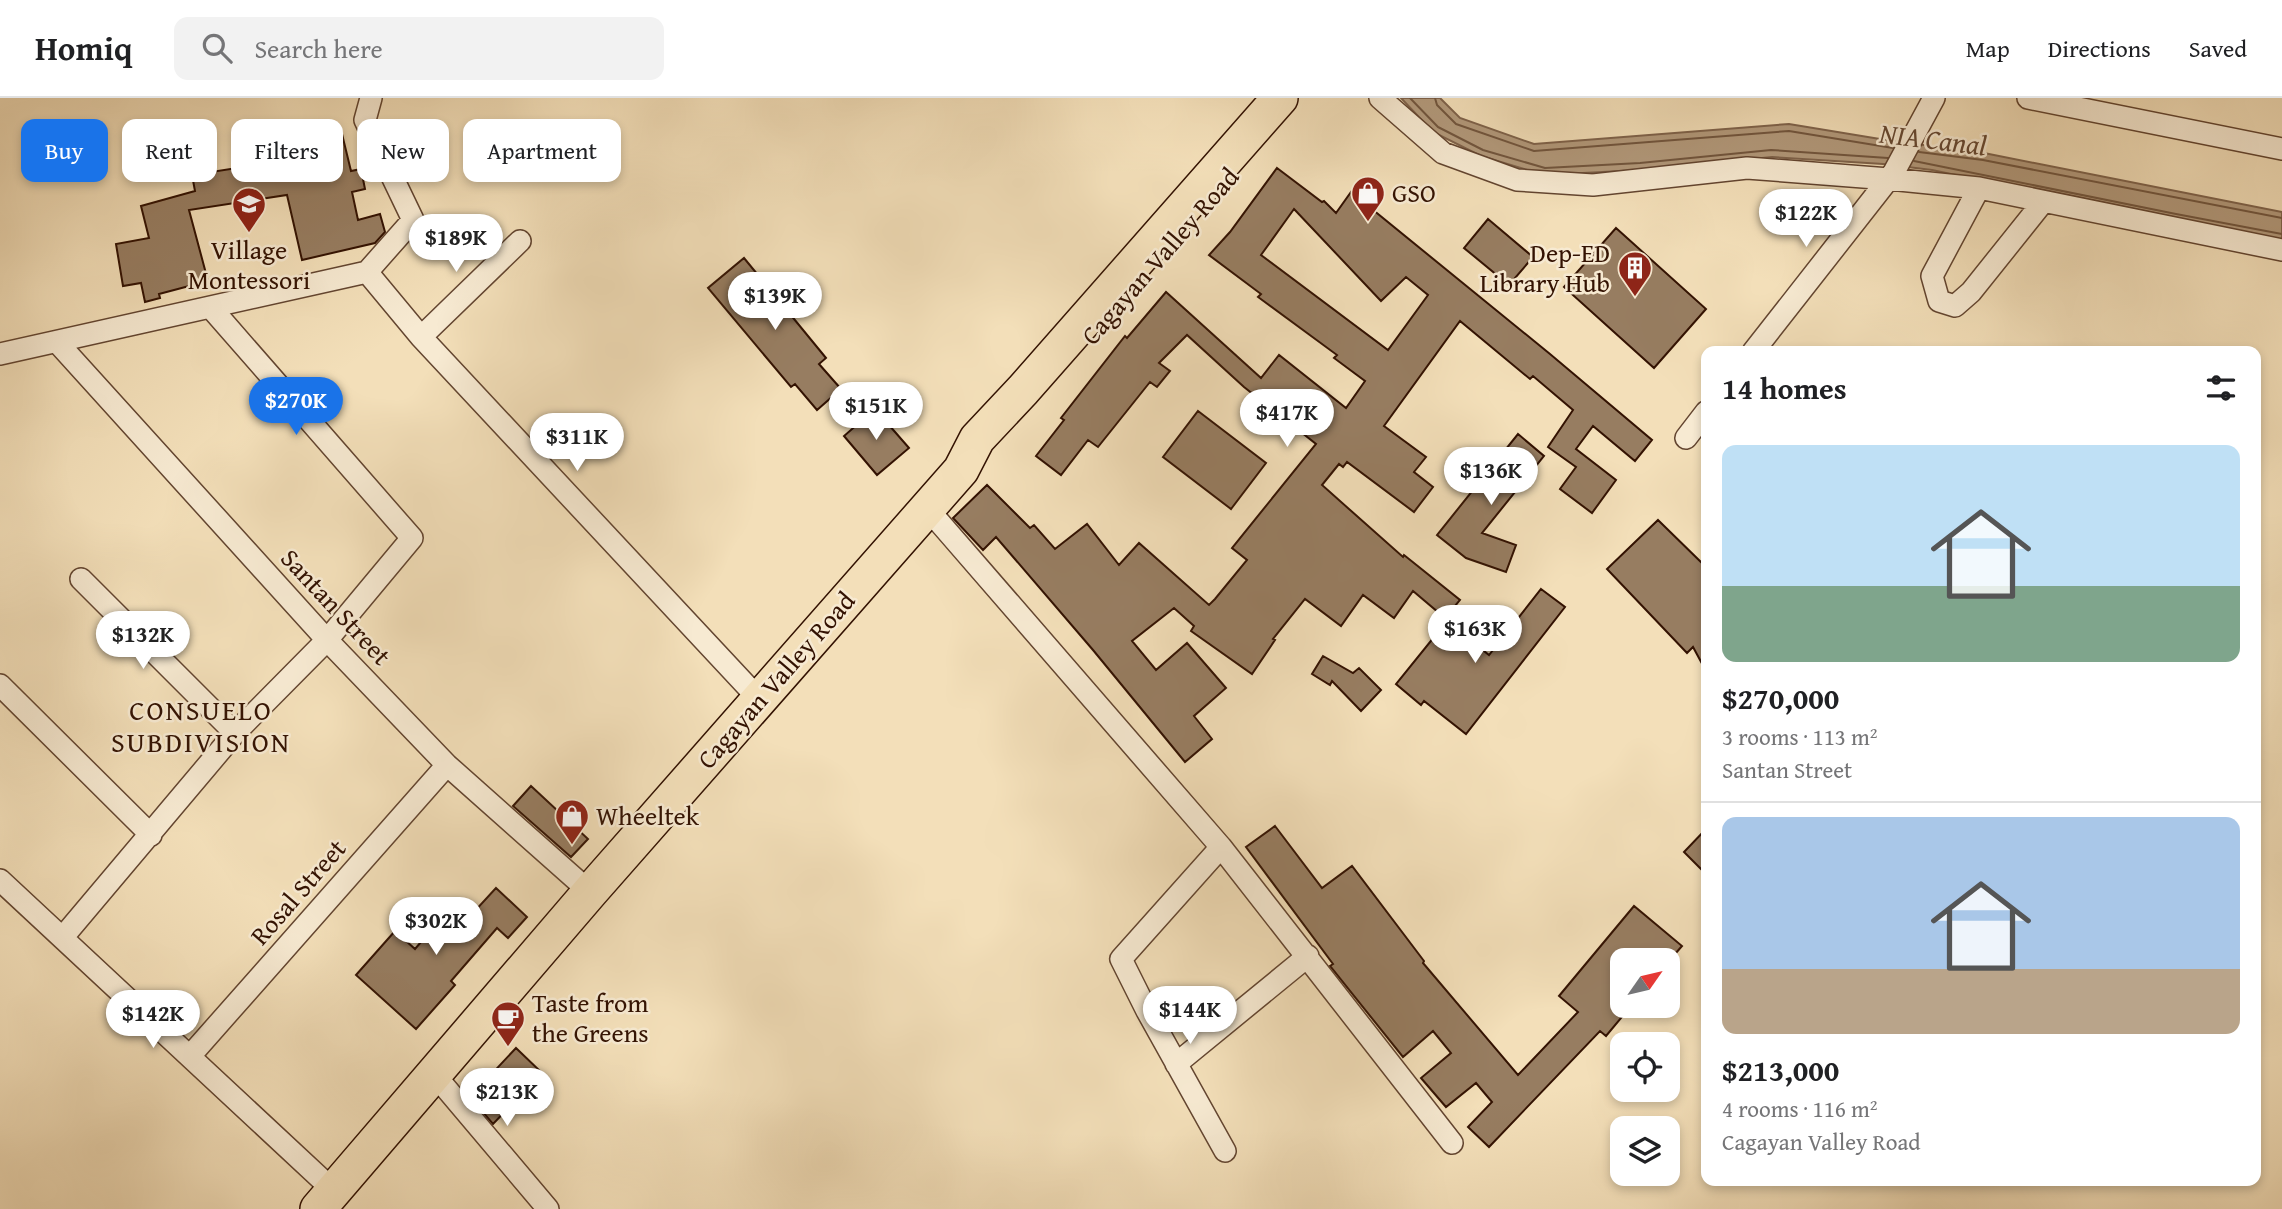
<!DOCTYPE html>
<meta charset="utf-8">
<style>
:root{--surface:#fff;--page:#f2f2f2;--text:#202124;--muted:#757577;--line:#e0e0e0;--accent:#1a73e8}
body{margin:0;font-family:"Gentium Book Plus",serif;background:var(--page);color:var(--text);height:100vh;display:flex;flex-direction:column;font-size:26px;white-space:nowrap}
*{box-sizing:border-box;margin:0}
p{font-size:23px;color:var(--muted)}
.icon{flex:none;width:38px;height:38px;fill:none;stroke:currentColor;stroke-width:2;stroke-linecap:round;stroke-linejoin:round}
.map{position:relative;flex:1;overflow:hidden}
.details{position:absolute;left:1701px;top:248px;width:560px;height:840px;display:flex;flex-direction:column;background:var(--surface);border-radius:14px;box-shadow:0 4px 10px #0003}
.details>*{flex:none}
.banner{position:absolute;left:21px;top:21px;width:665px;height:63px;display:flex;gap:14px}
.needle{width:46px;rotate:56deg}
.controls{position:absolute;left:1610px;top:850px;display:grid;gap:14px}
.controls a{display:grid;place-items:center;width:70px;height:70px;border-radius:14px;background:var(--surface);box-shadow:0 4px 10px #0003;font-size:35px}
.price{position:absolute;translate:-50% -60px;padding:0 16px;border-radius:24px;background:#fff;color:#222;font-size:23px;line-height:46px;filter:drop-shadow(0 2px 4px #0008)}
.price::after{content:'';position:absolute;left:50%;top:42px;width:21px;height:16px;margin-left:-10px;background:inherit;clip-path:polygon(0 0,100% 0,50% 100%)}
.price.on{background:var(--accent);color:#fff}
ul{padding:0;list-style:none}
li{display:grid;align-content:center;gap:14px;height:371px;padding:0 21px}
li+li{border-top:2px solid var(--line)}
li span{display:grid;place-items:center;height:217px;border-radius:14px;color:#555}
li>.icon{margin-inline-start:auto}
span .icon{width:126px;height:126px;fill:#fffc;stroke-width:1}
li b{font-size:30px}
h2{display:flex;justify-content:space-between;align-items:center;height:84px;padding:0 21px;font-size:30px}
.chip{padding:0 24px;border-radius:14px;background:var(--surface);box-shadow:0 4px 10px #0003;font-size:24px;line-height:63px}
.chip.on{background:var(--accent);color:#fff}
header{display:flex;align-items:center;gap:42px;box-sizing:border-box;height:98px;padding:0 35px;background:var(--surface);border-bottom:2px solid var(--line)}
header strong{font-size:33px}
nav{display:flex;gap:38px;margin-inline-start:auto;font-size:24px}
.search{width:490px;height:63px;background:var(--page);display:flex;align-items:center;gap:18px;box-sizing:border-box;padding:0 24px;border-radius:14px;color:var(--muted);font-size:26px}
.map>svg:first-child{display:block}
.water{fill:#b2997b;stroke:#7f634b;stroke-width:2}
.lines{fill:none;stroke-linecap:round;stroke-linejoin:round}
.shore{stroke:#72563e;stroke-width:2}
.building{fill:#977d61;stroke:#331202;stroke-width:2;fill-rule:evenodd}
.minor-casing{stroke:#634530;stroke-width:24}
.trunk-casing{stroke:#331202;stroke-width:38}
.minor{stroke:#f7ead2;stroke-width:21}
.trunk{stroke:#f3dfb9;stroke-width:35}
.labels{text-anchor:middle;stroke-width:5;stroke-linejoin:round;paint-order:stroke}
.poi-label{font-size:26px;fill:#331202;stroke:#f7ead2;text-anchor:start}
.street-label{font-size:26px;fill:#331202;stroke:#f7ead2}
.water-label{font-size:28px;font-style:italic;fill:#664832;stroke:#f7ead2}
.neighbourhood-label{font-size:28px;letter-spacing:2px;fill:#331202;stroke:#f7ead2}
</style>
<header>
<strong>Homiq</strong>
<div class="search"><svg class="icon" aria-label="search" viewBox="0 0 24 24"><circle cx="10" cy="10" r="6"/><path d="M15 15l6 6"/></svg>Search here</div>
<nav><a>Map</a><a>Directions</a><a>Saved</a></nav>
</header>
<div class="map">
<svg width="2282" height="1111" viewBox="0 0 2282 1111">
<rect width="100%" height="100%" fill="#f3dfb9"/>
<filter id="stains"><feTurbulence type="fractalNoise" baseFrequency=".00286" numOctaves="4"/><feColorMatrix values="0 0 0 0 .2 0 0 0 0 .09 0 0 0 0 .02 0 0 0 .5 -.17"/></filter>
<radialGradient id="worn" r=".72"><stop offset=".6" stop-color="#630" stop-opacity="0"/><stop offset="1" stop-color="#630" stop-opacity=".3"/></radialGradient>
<path class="water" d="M1401,0H1440L1460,20L1534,46L1789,26L1886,42L1984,55L2282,114V143L2175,123L1932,72L1883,66L1772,59L1641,72L1544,77L1481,58L1433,34Z"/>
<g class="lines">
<path class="shore" d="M1410,0L1438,29L1483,52L1545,70L1640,65L1771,52L1888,60
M1435,0L1437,7L1456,26L1534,53L1789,33L1893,50
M1919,54L1983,62L2282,120
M1914,63L2176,116L2282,136"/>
</g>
<path class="building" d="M342,36L351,73L361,71L365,91L352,94L358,122L380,116L385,134L375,145L302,162L287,97L189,112L208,183L159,196L160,200L145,204L141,185L123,188L116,146L149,140L141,108L195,93L192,77L289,62L286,49Z
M1277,70L1322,104L1324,103L1336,115L1351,94L1550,256L1652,342L1635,363L1593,328L1576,351L1616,382L1592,415L1560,391L1576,369L1548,349L1573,312L1533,278L1530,281L1460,223L1384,328L1426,359L1414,374L1433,389L1414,414L1347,364L1343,369L1339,366L1322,387L1403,459L1404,457L1460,502L1445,520L1413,493L1394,520L1363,497L1341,528L1305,501L1273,541L1275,542L1252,576L1191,533L1194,528L1174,510L1132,543L1156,572L1187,545L1226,590L1194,618L1212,641L1185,664L1093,552L996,439L983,452L953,420L987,387L1030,430L1034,427L1055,451L1087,426L1119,467L1139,445L1209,507L1215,501L1247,462L1232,450L1316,346L1244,289L1187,237L1159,265L1170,273L1157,289L1150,284L1098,349L1088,342L1061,377L1036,358L1064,322L1061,320L1125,238L1127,240L1166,194L1261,280L1279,257L1346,310L1365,283L1334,260L1337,257L1258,199L1261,196L1209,157L1230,134ZM1294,111L1381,203L1406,179L1428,197L1388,252L1261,157Z
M1488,121L1533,159L1509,187L1464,150Z
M1616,130L1706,211L1654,270L1564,189Z
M744,160L826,260L819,266L841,291L817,312L795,286L791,289L708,190Z
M875,311L909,350L877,377L844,338Z
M1198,313L1266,365L1231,411L1163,359Z
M1518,336L1544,358L1482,435L1516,447L1506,474L1466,460L1437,437Z
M1658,422L1706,469V573L1693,549L1687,555L1607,471Z
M1541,491L1565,509L1466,636L1424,603L1421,607L1396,586L1447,523L1489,557Z
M1323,558L1353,575L1359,570L1381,592L1361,613L1332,583L1330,587L1312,576Z
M531,688L588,741L571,759L513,708Z
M1275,728L1322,790L1352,768L1424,863L1423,865L1518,977L1578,914L1559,898L1634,808L1682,848L1669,863H1622V908H1631L1606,938L1600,933L1489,1049L1468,1029L1492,1004L1476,985L1446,1009L1421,980L1451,955L1433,933L1403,959L1330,868L1333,866L1246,749Z
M1706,731V776L1684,754Z
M496,790L527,819L508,840L497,830L451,883L455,887L416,931L356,877L395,833L415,851L458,801L474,814Z
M516,950L542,975L493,1026L470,999Z"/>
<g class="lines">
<g class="minor-casing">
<path id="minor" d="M1380,0L1443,55L1517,82L1593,87L1747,70L1889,81L1979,90L2282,152
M2028,0L2282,51
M1979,90L1932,178L1939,203L1955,208L1971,194L2043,104
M367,174L421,239L759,601
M367,174L413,122L365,22L371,0
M421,239L520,143
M57,244L327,542L447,667L590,794
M1753,254L1894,74L1934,0
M0,256L367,174
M1686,340L1706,314
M927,410L1221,749L1452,1045
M81,481L235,635
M0,587L151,737
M1221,749L1121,861L1147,913L1225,1053
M0,782L334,1093
M63,839L235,635L327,542L412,440L212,211
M190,958L447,667
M1176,966L1308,858
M434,976L548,1111"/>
</g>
<g class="trunk-casing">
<path id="trunk" d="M318,1111L590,794L961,372L977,341L1023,292L1280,0"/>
</g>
<use href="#minor" class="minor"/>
<use href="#trunk" class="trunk"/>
</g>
<defs>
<g id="shop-pin" transform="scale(1.75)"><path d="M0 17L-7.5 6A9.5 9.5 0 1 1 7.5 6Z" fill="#8f2418" stroke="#f7ead2"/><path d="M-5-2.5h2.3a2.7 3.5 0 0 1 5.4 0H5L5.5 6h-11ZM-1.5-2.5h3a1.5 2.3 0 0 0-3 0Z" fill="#fff"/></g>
<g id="school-pin" transform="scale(1.75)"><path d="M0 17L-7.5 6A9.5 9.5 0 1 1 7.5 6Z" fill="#8f2418" stroke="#f7ead2"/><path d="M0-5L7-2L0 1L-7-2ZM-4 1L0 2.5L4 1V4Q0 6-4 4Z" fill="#fff"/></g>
<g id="building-pin" transform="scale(1.75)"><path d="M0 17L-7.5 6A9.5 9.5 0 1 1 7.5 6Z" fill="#8f2418" stroke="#f7ead2"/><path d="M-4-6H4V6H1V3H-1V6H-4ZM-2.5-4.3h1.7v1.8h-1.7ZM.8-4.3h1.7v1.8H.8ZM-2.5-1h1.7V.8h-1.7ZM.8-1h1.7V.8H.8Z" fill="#fff"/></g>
<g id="cafe-pin" transform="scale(1.75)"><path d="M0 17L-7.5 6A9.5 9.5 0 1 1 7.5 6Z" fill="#8f2418" stroke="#f7ead2"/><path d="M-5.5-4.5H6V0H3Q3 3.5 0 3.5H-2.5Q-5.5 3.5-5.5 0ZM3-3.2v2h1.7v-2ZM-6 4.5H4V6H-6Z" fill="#fff"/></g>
</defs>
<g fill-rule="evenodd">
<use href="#shop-pin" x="1368" y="95"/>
<use href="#school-pin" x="249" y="106"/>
<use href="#building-pin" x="1635" y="170"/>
<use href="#shop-pin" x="572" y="718"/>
<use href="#cafe-pin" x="508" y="920"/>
</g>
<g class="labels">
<g class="poi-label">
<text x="1392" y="104">GSO</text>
<text x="249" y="161" text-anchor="middle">Village<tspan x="249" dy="30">Montessori</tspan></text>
<text x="1610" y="164" text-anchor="end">Dep-ED<tspan x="1610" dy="30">Library Hub</tspan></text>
<text x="596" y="727">Wheeltek</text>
<text x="532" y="914">Taste from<tspan x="532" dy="30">the Greens</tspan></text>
</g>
<g class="street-label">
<text transform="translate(1160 158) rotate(-49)" y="9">Cagayan Valley Road</text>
<text transform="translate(336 509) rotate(47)" y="9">Santan Street</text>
<text transform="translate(776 582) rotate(-49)" y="9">Cagayan Valley Road</text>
<text transform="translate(298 794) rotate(-49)" y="9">Rosal Street</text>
</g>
<g class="water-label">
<text transform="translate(1933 41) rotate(7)" y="10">NIA Canal</text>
</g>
<g class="neighbourhood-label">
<text x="201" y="622">CONSUELO<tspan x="201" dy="32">SUBDIVISION</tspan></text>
</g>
</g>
<rect width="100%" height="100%" filter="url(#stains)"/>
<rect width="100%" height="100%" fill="url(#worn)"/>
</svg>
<div class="controls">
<a><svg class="needle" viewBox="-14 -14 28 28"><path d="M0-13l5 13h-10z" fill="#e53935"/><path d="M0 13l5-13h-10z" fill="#757577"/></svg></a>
<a><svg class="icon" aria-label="locate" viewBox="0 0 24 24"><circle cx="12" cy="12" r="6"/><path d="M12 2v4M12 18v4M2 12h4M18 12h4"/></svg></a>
<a><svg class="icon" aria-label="layers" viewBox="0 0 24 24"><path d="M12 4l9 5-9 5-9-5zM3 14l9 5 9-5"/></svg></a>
</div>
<b class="price" style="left:1806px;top:151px">$122K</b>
<b class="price" style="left:456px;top:176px">$189K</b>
<b class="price" style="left:775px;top:234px">$139K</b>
<b class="price on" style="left:296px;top:339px">$270K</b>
<b class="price" style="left:876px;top:344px">$151K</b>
<b class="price" style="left:1287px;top:351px">$417K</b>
<b class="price" style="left:577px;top:375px">$311K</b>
<b class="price" style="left:1491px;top:409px">$136K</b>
<b class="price" style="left:1475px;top:567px">$163K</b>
<b class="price" style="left:143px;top:573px">$132K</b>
<b class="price" style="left:436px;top:859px">$302K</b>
<b class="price" style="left:1190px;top:948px">$144K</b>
<b class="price" style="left:153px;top:952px">$142K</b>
<b class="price" style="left:507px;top:1030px">$213K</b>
<div class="banner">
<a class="chip on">Buy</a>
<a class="chip">Rent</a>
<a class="chip">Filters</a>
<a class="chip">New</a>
<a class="chip">Apartment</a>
</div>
<section class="details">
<h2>14 homes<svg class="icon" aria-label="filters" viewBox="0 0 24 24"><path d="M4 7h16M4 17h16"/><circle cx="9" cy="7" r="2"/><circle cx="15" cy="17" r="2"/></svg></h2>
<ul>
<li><span style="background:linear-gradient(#bfe0f5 65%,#7fa58c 0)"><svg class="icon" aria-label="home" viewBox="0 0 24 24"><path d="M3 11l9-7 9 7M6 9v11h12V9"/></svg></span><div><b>$270,000</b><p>3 rooms · 113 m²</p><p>Santan Street</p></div></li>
<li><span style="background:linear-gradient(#a9c7e8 70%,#b9a48a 0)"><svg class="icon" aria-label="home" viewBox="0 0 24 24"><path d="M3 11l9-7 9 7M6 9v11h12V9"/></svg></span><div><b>$213,000</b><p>4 rooms · 116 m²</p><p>Cagayan Valley Road</p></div></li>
</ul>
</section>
</div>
